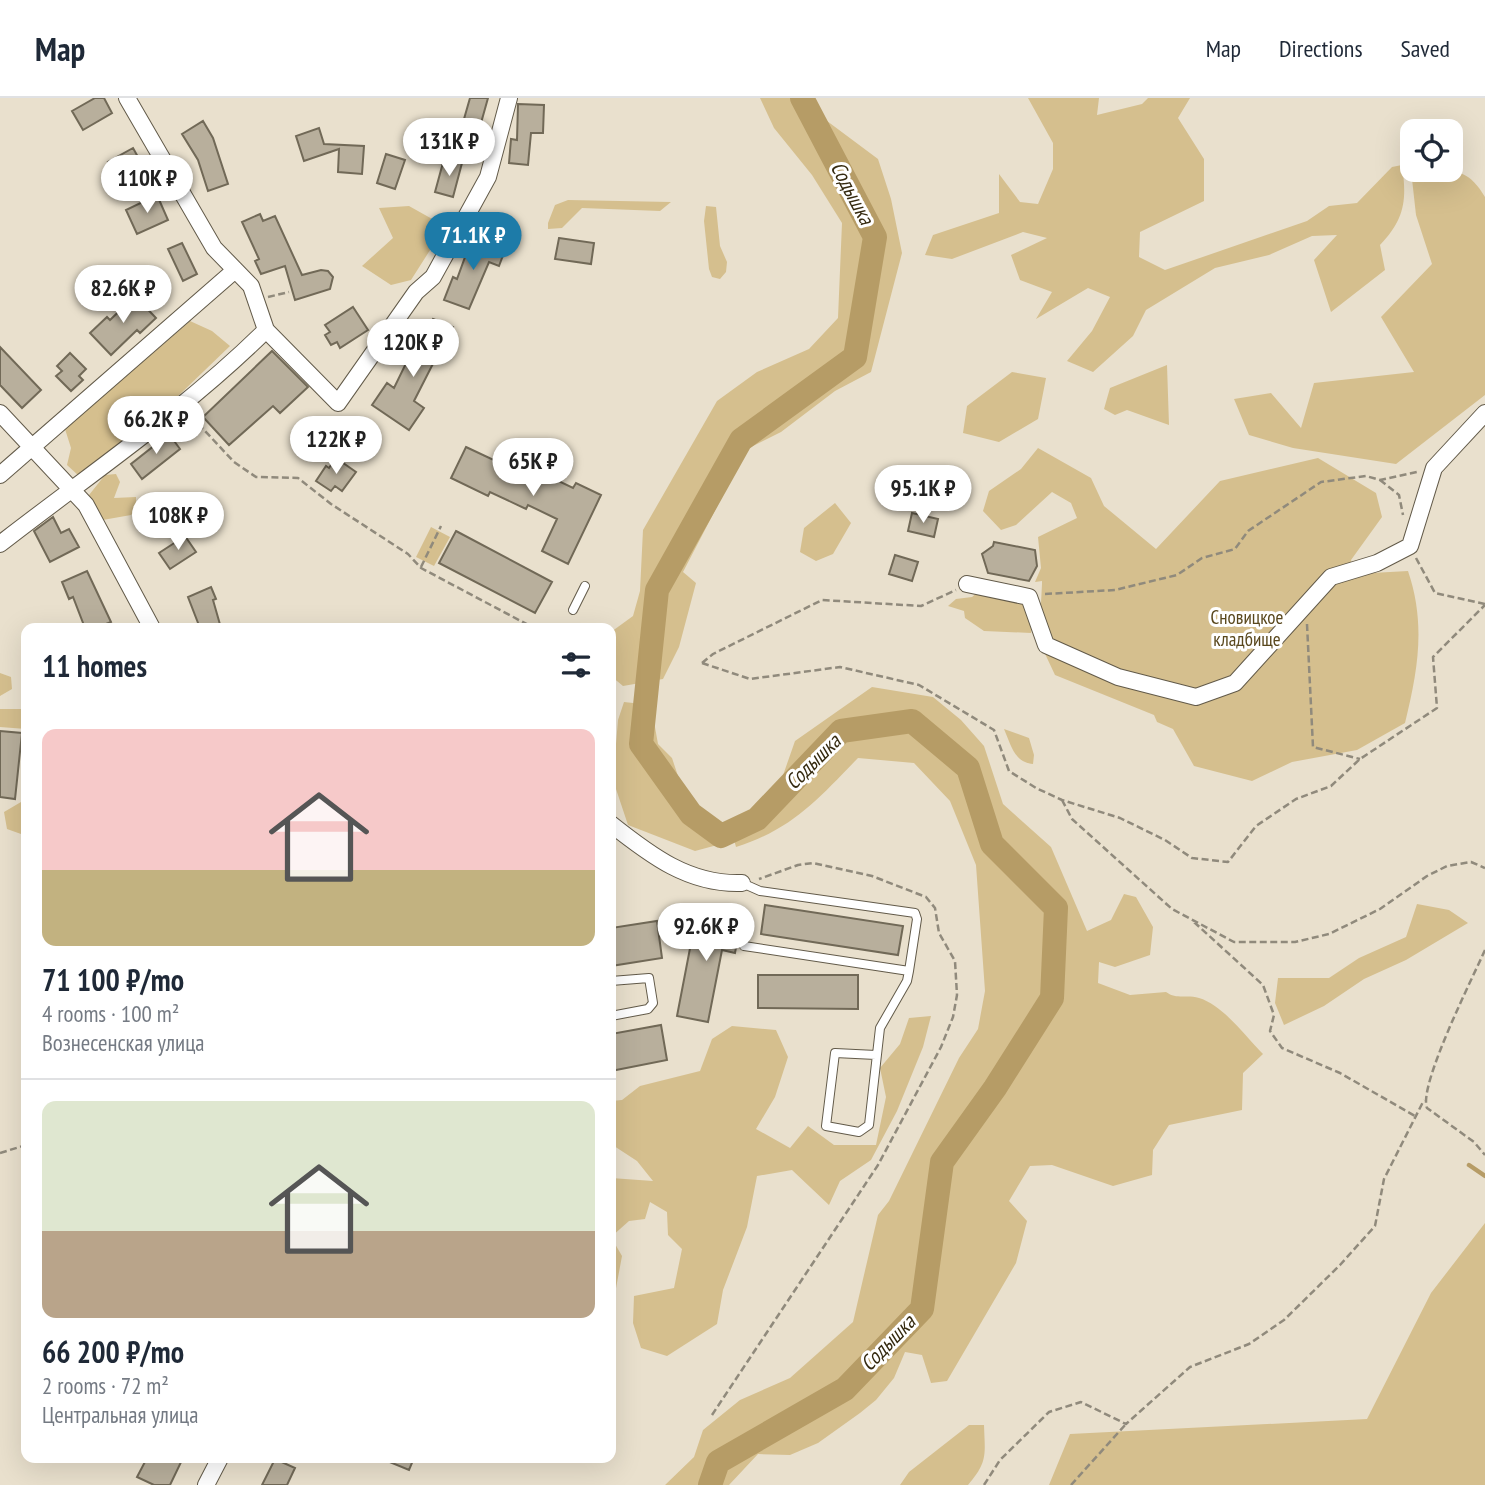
<!DOCTYPE html>
<meta charset="utf-8">
<style>
:root{--surface:#fff;--page:#f2f2f3;--text:#1f2937;--muted:#747a83;--line:#e0e1e3;--accent:#1d7ba8}
body{margin:0;font-family:"PT Sans Narrow",sans-serif;background:var(--page);color:var(--text);height:100vh;display:flex;flex-direction:column;font-size:26px;white-space:nowrap}
*{box-sizing:border-box;margin:0}
p{font-size:23px;color:var(--muted)}
.icon{flex:none;width:38px;height:38px;fill:none;stroke:currentColor;stroke-width:2;stroke-linecap:round;stroke-linejoin:round}
.map{position:relative;flex:1;overflow:hidden}
.drawer{position:absolute;left:21px;top:525px;width:595px;height:840px;display:flex;flex-direction:column;background:var(--surface);border-radius:14px;box-shadow:0 7px 28px #0002}
.drawer>*{flex:none}
.tools{position:absolute;left:1400px;top:21px;display:grid;gap:14px}
.tools a{display:grid;place-items:center;width:63px;height:63px;border-radius:14px;background:var(--surface);box-shadow:0 7px 28px #0002;font-size:35px}
.price{position:absolute;translate:-50% -60px;padding:0 16px;border-radius:24px;background:#fff;color:#222;font-size:23px;line-height:46px;filter:drop-shadow(0 2px 4px #0008)}
.price::after{content:'';position:absolute;left:50%;top:42px;width:21px;height:16px;margin-left:-10px;background:inherit;clip-path:polygon(0 0,100% 0,50% 100%)}
.price.on{background:var(--accent);color:#fff}
ul{padding:0;list-style:none}
li{display:grid;align-content:center;gap:14px;height:371px;padding:0 21px}
li+li{border-top:2px solid var(--line)}
li span{display:grid;place-items:center;height:217px;border-radius:14px;color:#555}
li>.icon{margin-inline-start:auto}
span .icon{width:126px;height:126px;fill:#fffc;stroke-width:1}
li b{font-size:30px}
h2{display:flex;justify-content:space-between;align-items:center;height:84px;padding:0 21px;font-size:30px}
header{display:flex;align-items:center;gap:42px;box-sizing:border-box;height:98px;padding:0 35px;background:var(--surface);border-bottom:2px solid var(--line)}
header strong{font-size:33px}
nav{display:flex;gap:38px;margin-inline-start:auto;font-size:24px}
.map>svg:first-child{display:block}
.green{fill:#d5bf8e}
.lines{fill:none;stroke-linecap:round;stroke-linejoin:round}
.stream{stroke:#b69c66;stroke-width:4.5}
.river{stroke:#b69c66;stroke-width:24}
.building{fill:#b8af9c;stroke:#716957;stroke-width:2}
.service-casing{stroke:#625a49;stroke-width:10}
.minor-casing{stroke:#625a49;stroke-width:18}
.path{stroke:#908a7c;stroke-width:2.5;stroke-dasharray:7 3.5;stroke-linecap:butt}
.service{stroke:#fff;stroke-width:8}
.minor{stroke:#fff;stroke-width:16}
.labels{text-anchor:middle;stroke-width:6;stroke-linejoin:round;paint-order:stroke}
.park-label{font-size:19px;fill:#59471c;stroke:#fff}
.water-label{font-size:21px;font-style:italic;fill:#352a10;stroke:#fff}
</style>
<header>
<strong>Map</strong>
<nav><a>Map</a><a>Directions</a><a>Saved</a></nav>
</header>
<div class="map">
<svg width="1485" height="1387" viewBox="0 0 1485 1387">
<rect width="100%" height="100%" fill="#e9e0cd"/>
<path class="green" d="M760,0H814L823,20L878,61L891,101L902,155L871,274L835,293L781,334L747,351L683,474L696,485L679,549L663,581L623,588L611,578V534L633,518L640,493L643,432L717,303L757,274L809,251L838,220L842,125L812,77L774,30Z
M1028,0H1099L1097,17L1142,6L1148,0H1190L1178,20L1204,61V103L1140,134L1139,159L1165,172L1307,123L1329,108L1357,105L1392,69L1402,67C1407,102 1405,121 1380,147L1385,172L1331,214L1314,162L1337,137L1312,138L1269,157L1215,170L1146,212L1133,238L1093,274L1067,263L1092,233L1110,199L1088,190L1036,221L1052,194L1020,182L1011,157L1047,140L1023,134L952,161L925,157L933,137L999,115V76L1020,104L1038,106L1053,71V45Z
M1410,63L1412,72C1446,72 1466,66 1485,99V297L1396,366L1293,350L1249,337L1234,301L1271,295L1301,330L1314,285L1414,274L1381,219L1432,166L1416,117Z
M568,102L671,104L660,113L582,110L562,130L548,131V125L555,107Z
M409,108L434,122L432,149L411,182L391,187L362,168L393,140L379,110Z
M706,108L716,109L720,148L727,164L726,174L720,181L712,179L709,171L704,123Z
M190,223L212,233L230,248L177,299L79,378L67,367L71,350L65,331Z
M1167,267L1169,327L1127,312L1115,317L1104,311L1110,290Z
M1012,274L1046,280L1038,321L999,344L963,335L967,308Z
M1038,350L1091,380L1104,408L1156,451L1220,383L1318,360L1376,395L1382,419L1351,462L1354,476L1408,473C1426,526 1418,572 1405,625L1357,652L1292,664L1252,683L1194,668L1173,631L1157,624L1154,617L1055,577L1039,543L1042,486V483L1035,484L1041,470L1038,439L1077,420L1071,405L1052,394L1016,427L1001,432L983,413L989,393L1021,371Z
M116,376L120,384L114,400L136,399V412L131,417L97,423L89,397L105,377Z
M835,405L851,425L833,456L816,463L800,454L804,430Z
M431,429L450,439L434,468L416,459Z
M978,494L1024,498L1034,516L1031,535L984,533L965,520L964,513L948,508L956,501L972,499Z
M0,575L11,579L12,591L0,598Z
M872,589L933,599L961,622L984,648L1003,706L1051,749L1087,833L1111,822L1124,796L1136,799L1153,829L1150,857L1115,869L1099,864L1098,885L1130,897L1166,894C1177,902 1187,896 1199,900C1223,907 1245,938 1263,956L1243,975L1242,1012L1169,1027L1153,1052L1152,1077L1113,1088L1052,1067L1030,1068L1009,1103L1027,1123L1016,1165L947,1283L931,1285L922,1257L905,1254L894,1280L876,1302L860,1315L818,1345L790,1357L758,1356L729,1387H665L694,1359L703,1332L740,1302L790,1280L853,1224L878,1117L889,1103L959,960L978,931L985,893L976,767L950,703L914,665L858,660C818,701 793,731 736,749L733,738L766,726L795,643Z
M624,604L651,607L658,646L672,660L681,687L721,746L695,753L628,727L613,682L618,622Z
M0,611H26V631L0,629Z
M1004,631L1029,640L1034,657L1033,666C1014,664 1011,647 1004,631Z
M26,658V724L21,736L7,731L4,714L21,704V680Z
M1417,806L1449,812L1468,825L1406,862L1364,881L1324,908L1284,927L1275,905L1278,880H1329L1359,860L1406,839Z
M931,918L923,949L897,1013L871,1062L840,1083L829,1107L792,1072L757,1078L747,1129L723,1192L717,1226L667,1258L641,1250L633,1225L634,1198L674,1190L682,1151L668,1137L667,1114L650,1104L645,1121L629,1123L611,1139V1080L653,1083L637,1063L611,1046V1003L622,1002L640,988L700,973L712,941L732,928L776,932L788,959L775,999L756,1031L790,1050L808,1028L834,1047H876L886,999L880,970L900,946L909,920Z
M1485,1125V1387H1049L1070,1336L1367,1321L1431,1195Z
M611,1139L622,1158L611,1217Z
M969,1327H984C985,1357 988,1364 968,1387H900L909,1374Z"/>
<g class="lines">
<path class="stream" d="M1469,1067L1485,1078"/>
<path class="river" d="M710,1387L718,1364L845,1291L922,1211L942,1064L995,990L1052,900L1056,810L992,746L968,670L912,623L841,633L757,721L721,738L691,716L641,646L657,492L741,342L855,259L875,139L802,0"/>
</g>
<path class="building" d="M95,0H104L112,15L83,32L72,13Z
M470,0H488L481,25L464,21Z
M518,6L544,7L543,35H531L528,67L509,65L511,41L517,42Z
M203,23L213,40L228,86L208,93L198,62L182,36Z
M319,30L324,46L364,48L362,76L338,74L339,51L304,63L296,38Z
M133,50L143,68L118,82L108,64Z
M386,56L405,62L395,91L377,85Z
M444,61L462,65L453,99L435,94Z
M157,97L168,122L137,136L126,112Z
M260,116L263,123L275,118L302,177L321,172L328,173L333,179L330,191L295,202L285,168L261,176L255,163L259,161L242,124Z
M472,140L505,152L499,168L489,164L469,211L444,202L453,179L457,181Z
M559,140L594,145L591,166L555,161Z
M182,145L197,176L183,183L168,151Z
M135,198L156,220L140,235L137,232L111,257L90,235L107,219L110,222Z
M353,209L368,232L340,250L337,244L331,247L325,237L330,234L325,227Z
M433,221L453,229L446,249L442,248L414,303L424,310L409,332L372,307L387,285L394,290L412,253L420,257Z
M0,249L41,292L22,310L0,287Z
M272,253L308,289L280,315L273,308L229,347L203,319Z
M70,255L86,271L79,278L83,282L71,293L56,278L62,273L57,268Z
M169,336L180,351L142,381L131,366Z
M466,349L502,366L504,362L540,380L542,375L573,390L576,385L601,397L568,466L542,453L557,421L528,407L526,411L490,394L488,398L451,380Z
M336,360L356,374L342,393L335,388L331,393L316,383L326,368L329,370Z
M912,415L938,421L934,439L908,433Z
M53,419L61,435L69,431L79,449L50,464L34,433Z
M456,433L552,484L535,515L439,465Z
M185,438L196,454L170,471L159,455Z
M994,444L1035,452L1037,468L1029,483L988,475L982,456L993,448Z
M895,457L918,464L912,483L889,476Z
M87,473L111,524L96,530H85L73,499L69,501L62,484Z
M211,489L216,501L213,502L221,530H200L188,499Z
M0,633L22,635L15,701L0,699Z
M765,807L903,828L898,857L761,836Z
M697,814L741,822L735,855L722,852L708,924L677,918Z
M657,823L662,860L611,868V830Z
M758,877H858V911L758,910Z
M661,927L667,962L611,973V936Z
M147,1360H183L170,1387H154L137,1379Z
M380,1360H414L409,1372Z
M275,1361L295,1370L287,1387H262Z"/>
<g class="lines">
<g class="service-casing">
<path id="service" d="M573,512L585,488
M742,785L760,793L915,815L917,821L909,873L744,848
M611,883L649,880L653,905L648,911L611,918
M876,957L835,955L826,1028L859,1034L869,1027L880,930L907,883L909,873"/>
</g>
<g class="minor-casing">
<path id="minor" d="M266,232L338,305L416,194L433,179L488,79L509,0
M0,315L86,407L152,530
M0,377L234,173
M0,446C90,376 185,312 266,232L251,188L214,150L127,0
M967,486L1029,499L1046,547L1118,579L1196,599L1235,585L1331,479L1377,465L1410,448L1434,370L1485,315
M611,726C650,757 689,787 742,785
M206,1387L220,1360"/>
</g>
<path class="path" d="M268,199L289,194
M191,318L234,364L256,379L298,380L331,406L408,456L421,470L534,530
M1380,382L1399,397L1403,417
M1416,460L1435,495L1485,506
M421,469L441,428
M1045,496L1115,492L1177,477L1202,460L1235,451L1248,433L1321,384L1366,378L1380,382L1417,374
M1307,526L1313,649L1360,661
M702,565L750,581L840,569L919,587L994,632L1009,673L1036,690L1062,702L1120,720L1165,742L1192,760L1228,764L1256,728L1296,701L1331,688L1360,661L1437,610L1433,559L1485,507
M702,565L713,556L822,502L921,508L956,492
M1062,702L1072,721L1172,811L1234,844H1295L1329,836L1380,811L1427,778L1447,768L1471,764L1485,770
M1194,824L1263,887L1274,917L1270,933L1282,950L1340,975L1415,1018
M1485,852C1473,879 1418,988 1427,1010L1474,1044L1485,1057
M0,1055L26,1047
M712,1317L878,1067L941,949L953,919L957,897L955,863L939,835L935,810L926,799L872,778L813,765L798,767L759,781
M984,1387L1000,1362L1049,1314L1081,1304L1126,1326L1190,1269L1249,1246L1284,1222L1340,1167L1375,1128L1384,1081L1424,1002
M1071,1387L1126,1326"/>
<use href="#service" class="service"/>
<use href="#minor" class="minor"/>
</g>
<g class="labels">
<g class="park-label">
<text x="1247" y="526">Сновицкое<tspan x="1247" dy="22">кладбище</tspan></text>
</g>
<g class="water-label">
<text transform="translate(852 95) rotate(62)" y="7">Содышка</text>
<text transform="translate(813 664) rotate(-45)" y="7">Содышка</text>
<text transform="translate(888 1245) rotate(-46)" y="7">Содышка</text>
</g>
</g>
</svg>
<div class="tools">
<a><svg class="icon" aria-label="locate" viewBox="0 0 24 24"><circle cx="12" cy="12" r="6"/><path d="M12 2v4M12 18v4M2 12h4M18 12h4"/></svg></a>
</div>
<b class="price" style="left:449px;top:80px">131K ₽</b>
<b class="price" style="left:147px;top:117px">110K ₽</b>
<b class="price on" style="left:473px;top:174px">71.1K ₽</b>
<b class="price" style="left:123px;top:227px">82.6K ₽</b>
<b class="price" style="left:413px;top:281px">120K ₽</b>
<b class="price" style="left:156px;top:358px">66.2K ₽</b>
<b class="price" style="left:336px;top:378px">122K ₽</b>
<b class="price" style="left:533px;top:400px">65K ₽</b>
<b class="price" style="left:923px;top:427px">95.1K ₽</b>
<b class="price" style="left:178px;top:454px">108K ₽</b>
<b class="price" style="left:706px;top:865px">92.6K ₽</b>
<section class="drawer">
<h2>11 homes<svg class="icon" aria-label="filters" viewBox="0 0 24 24"><path d="M4 7h16M4 17h16"/><circle cx="9" cy="7" r="2"/><circle cx="15" cy="17" r="2"/></svg></h2>
<ul>
<li><span style="background:linear-gradient(#f6c9c9 65%,#c2b280 0)"><svg class="icon" aria-label="home" viewBox="0 0 24 24"><path d="M3 11l9-7 9 7M6 9v11h12V9"/></svg></span><div><b>71 100 ₽/mo</b><p>4 rooms · 100 m²</p><p>Вознесенская улица</p></div></li>
<li><span style="background:linear-gradient(#dfe7d0 60%,#b9a48a 0)"><svg class="icon" aria-label="home" viewBox="0 0 24 24"><path d="M3 11l9-7 9 7M6 9v11h12V9"/></svg></span><div><b>66 200 ₽/mo</b><p>2 rooms · 72 m²</p><p>Центральная улица</p></div></li>
</ul>
</section>
</div>
